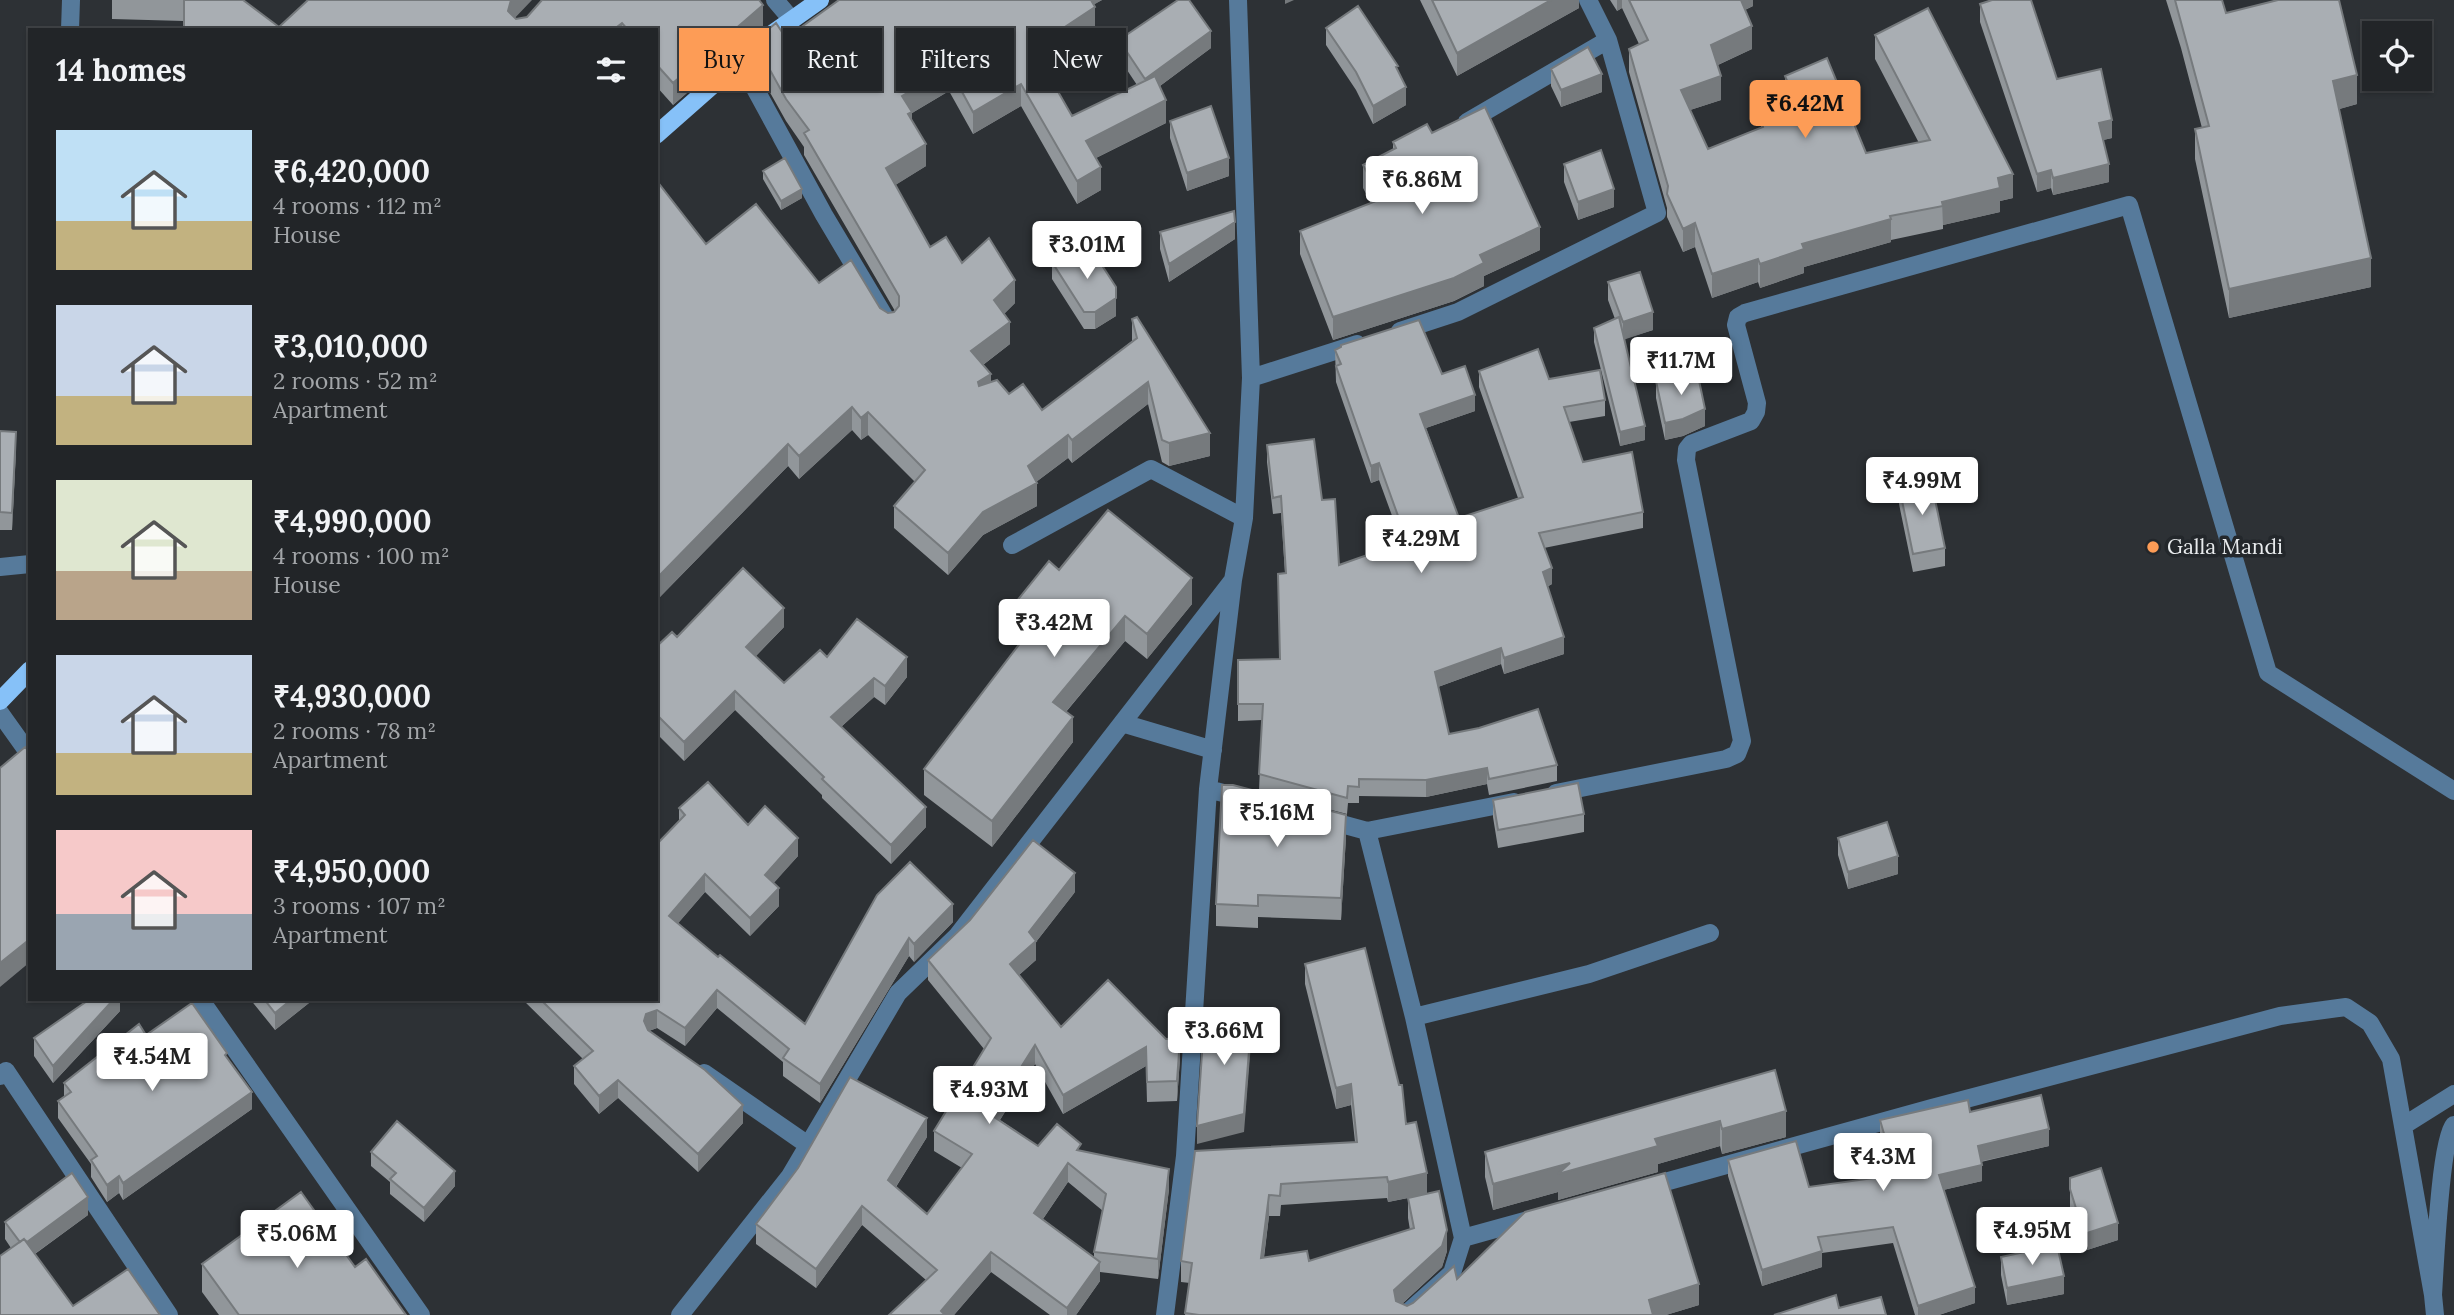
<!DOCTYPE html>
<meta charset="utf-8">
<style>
:root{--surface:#222528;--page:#2a2d30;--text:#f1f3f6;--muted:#a2a5a8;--line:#3f4245;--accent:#fd9c56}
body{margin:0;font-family:Lora,serif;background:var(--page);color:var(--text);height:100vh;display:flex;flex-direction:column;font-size:26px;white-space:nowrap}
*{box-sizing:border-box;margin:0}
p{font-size:23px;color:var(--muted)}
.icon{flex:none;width:38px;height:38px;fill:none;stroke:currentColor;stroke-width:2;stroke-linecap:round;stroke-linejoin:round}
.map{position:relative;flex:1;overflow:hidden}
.panel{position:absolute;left:28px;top:28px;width:630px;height:973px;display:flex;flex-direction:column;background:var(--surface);border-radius:0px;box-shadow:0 2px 5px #0004,0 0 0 2px var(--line)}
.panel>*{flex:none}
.banner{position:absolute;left:679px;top:28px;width:665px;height:63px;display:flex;gap:14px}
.buttons{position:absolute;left:2362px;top:21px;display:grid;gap:14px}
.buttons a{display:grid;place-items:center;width:70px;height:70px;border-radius:0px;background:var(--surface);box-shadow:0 2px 5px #0004,0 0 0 2px var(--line);font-size:35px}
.price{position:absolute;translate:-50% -60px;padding:0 16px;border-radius:7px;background:#fff;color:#222;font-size:23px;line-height:46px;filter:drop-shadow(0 2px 4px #0008)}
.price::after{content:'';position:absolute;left:50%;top:42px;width:21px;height:16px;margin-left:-10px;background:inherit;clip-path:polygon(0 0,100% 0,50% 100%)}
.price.active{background:var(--accent);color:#111}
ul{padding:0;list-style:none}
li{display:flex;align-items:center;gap:21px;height:175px;padding:0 28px}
li span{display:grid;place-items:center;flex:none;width:196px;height:140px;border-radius:0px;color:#555}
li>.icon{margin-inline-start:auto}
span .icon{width:84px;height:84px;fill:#fffc;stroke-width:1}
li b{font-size:30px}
h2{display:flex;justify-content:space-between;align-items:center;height:84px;padding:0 28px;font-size:30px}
.pill{padding:0 24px;border-radius:0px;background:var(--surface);box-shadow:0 2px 5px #0004,0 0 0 2px var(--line);font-size:24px;line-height:63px}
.pill.active{background:var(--accent);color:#111}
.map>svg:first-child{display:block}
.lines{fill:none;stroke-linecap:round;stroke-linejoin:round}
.minor{stroke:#567a9b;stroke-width:18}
.major{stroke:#86c1f8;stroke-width:18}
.wall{fill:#91969a;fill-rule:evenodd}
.shaded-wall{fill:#767a7d}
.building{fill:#a9aeb3;stroke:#767a7d;stroke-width:2}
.poi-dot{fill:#fd9c56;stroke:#23272b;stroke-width:2.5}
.labels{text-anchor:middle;stroke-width:7;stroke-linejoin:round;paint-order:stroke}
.poi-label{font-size:21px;fill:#e8ebed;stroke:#23272b;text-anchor:start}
</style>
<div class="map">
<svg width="2454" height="1315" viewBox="0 0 2454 1315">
<rect width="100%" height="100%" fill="#2d3135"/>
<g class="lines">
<path class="minor" d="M775,0L792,20
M70,30L71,0
M740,61L824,215L889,324
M1467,122L1608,40
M1400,331L1458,312L1657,213L1608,40L1588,0
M1251,378L1357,344
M1012,545L1151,469L1244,518
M0,567L30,564
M0,713L30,755
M1122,723L1213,750
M1208,789L1242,798
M1556,793L1726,759L1737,754L1742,741L1686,460L1687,449L1691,444L1751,421L1756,412L1757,403L1736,325L1738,317L1745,313L2129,205L2268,673L2454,791
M1323,819L1367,831L1514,802
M1367,831L1414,1017L1463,1238
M200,999L421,1315
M1414,1017L1589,974L1710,933
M704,1073L808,1145
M0,1076L6,1071L169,1315
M2403,1126L2454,1094
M1647,1187L1932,1108L2280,1016L2346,1007L2370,1023L2391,1059L2433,1295
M680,1315L790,1176L898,993L957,936L1233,580
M1165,1315L1185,1156L1208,789L1233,580L1244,518L1251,378L1238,0
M1405,1315L1452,1273L1463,1238L1535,1218
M2435,1315L2433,1295C2435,1266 2440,1140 2454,1125"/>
<path class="major" d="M656,135L765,39L820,0
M0,701L30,670"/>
</g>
<path class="wall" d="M112,0H243L279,27L515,18L516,19L763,27L673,105L656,86V30H184V21L112,19Z
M839,0H1102L1094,4L1095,29L1043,64L1072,116L1137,85L1119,58V40L1211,48L1160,86L1166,123L1096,158L1101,190L1077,204L1021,106L973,134L949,91L912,113V120L926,166L895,185L930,247L962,263L1015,303L1004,314L1010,344L983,365L991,382L1009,394L1042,410L1132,341V319L1210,456L1169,466L1162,462L1148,404L1072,463L1068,458L1036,482L1037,506L983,535L948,575L894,528V506L915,482L868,435L861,440L852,430L799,479L788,466L656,601V180L706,244L819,283L880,308L888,313L895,311L804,155V147L786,121L754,64V41L786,38Z
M1420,0H1579V8L1457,76Z
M1610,0H1753V6L1745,10L1752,49L1718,65L1721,100L1690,110L1708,149L1761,128V121L1788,108L1785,100V76L1866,153L1919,143L1875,59V35L2013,198L2000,201V212L1943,225V229L1891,240V242L1804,267V273L1760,288L1758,282L1712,298L1695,247L1683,252L1667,217V208L1629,72V49L1639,44L1622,8L1617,11Z
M2166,0H2222L2226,13L2357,104L2339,109L2371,287L2229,318L2195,159V129L2202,128L2181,48Z
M1980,4L2057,79L2112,138L2103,140L2109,182L2053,195L2051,188L2037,192L1980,22Z
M1326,28L1398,70L1406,105L1373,124L1356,90L1326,45Z
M1551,69L1602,92L1561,107L1551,86Z
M1170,121L1229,176L1187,191L1170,138Z
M1432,133L1540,250L1484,276V286L1454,301L1333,340L1300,254V231L1371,203L1363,188V165L1393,150V142Z
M1564,164L1614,207L1578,220L1564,182Z
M763,171L802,198L781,210L763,179Z
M1160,232L1235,239L1169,282L1160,249Z
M1052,262L1116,316L1095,329H1084L1052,279Z
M1608,282L1653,330L1624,339L1645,440L1620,446L1594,342V328L1615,319L1608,300Z
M1341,345L1442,374L1475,411L1426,428L1459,518L1518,498L1479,387V371L1549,379L1605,400V416L1569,422L1583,462L1643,512V528L1544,548L1552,584L1547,587L1564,654L1504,674L1501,664L1438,687L1449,734L1557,765V781L1489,795L1487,784L1426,797L1359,796V803H1348L1347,814L1259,791L1262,720L1238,721V660L1279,659L1285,573L1281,513L1273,514L1267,462V445L1322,500L1339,565L1402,543L1379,480L1371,483L1336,382L1335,350L1341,347Z
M1656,381L1705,426L1683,436L1665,440L1656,398Z
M0,431L16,449L12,530H0Z
M1899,486L1945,548V566L1913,572L1899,504Z
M1059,570L1192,604L1147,659L1125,641L1066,712L1073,742L992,847L924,795V769L1022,641L1012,632V607Z
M784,627L756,656L784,683L827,657L907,677L885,705L874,697L841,727L926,827L891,864L822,798V795L735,710L684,761L656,733V647L677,637Z
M1493,800L1584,814V832L1498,848L1493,817Z
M679,808L748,825L798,856L773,883L779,906L750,936L705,892L678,923L718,957L805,1024L877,895L953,922L914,962L909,956L820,1103L783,1076V1062L717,1008L685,1046L657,1028L649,1031L743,1123L698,1172L618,1098L599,1114L574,1084V1066L583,1059L522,999H656L679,821Z
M1346,837L1341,920L1258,917V928L1216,926V904Z
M1838,838L1898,874L1848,889L1838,855Z
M1075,892L1036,942V960L1019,975L1061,1027L1180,1058L1177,1101L1147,1102L1146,1066L1063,1114L1035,1064L1000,1120L1038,1146L1081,1151L1169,1189L1158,1279L1100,1272V1281L1076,1315H1050L991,1272L954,1315H889L926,1280L862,1225L816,1288L756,1244V1224L798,1168L927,1137L896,1187L927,1214L962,1168L934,1151V1131L984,1049L928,980V960ZM1068,1182L1103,1211L1094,1252V1257L1043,1219Z
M1305,964L1406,1124L1427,1194L1447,1251L1442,1267L1402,1304L1407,1306L1457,1279L1699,1305L1666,1315H1185L1190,1283L1181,1282V1261L1195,1151L1355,1142L1351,1105L1336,1109L1305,984ZM1387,1198L1388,1202L1408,1198V1218L1410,1230L1309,1261L1264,1258L1269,1216H1280L1281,1205Z
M120,999V1011L53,1083L34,1056V1038Z
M250,999H314L275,1030Z
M146,1035L227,1058L252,1109L123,1200L119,1193L107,1202L91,1177V1164L58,1118V1101L64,1097V1083Z
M1775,1070L1786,1137L1722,1154L1720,1146L1658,1164V1172L1558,1200V1192L1493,1210L1485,1177V1152Z
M1970,1112L2049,1146L1981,1162L1982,1181L1943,1190L1975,1303L1939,1315H1915L1893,1243L1822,1253V1267L1762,1286L1728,1176V1160L1809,1187L1892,1176L1880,1136V1120Z
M371,1152L455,1186L424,1222L390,1194V1182L371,1166Z
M2070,1178L2118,1240L2084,1251L2070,1207Z
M88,1215L35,1254L73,1306L0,1315L11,1248L5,1239V1222Z
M2001,1257L2064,1294L2007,1305L2001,1275Z
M202,1264L355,1267L406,1315H219L202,1292Z"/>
<path class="shaded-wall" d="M511,0H532L511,22L508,11Z
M1083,0H1102L1083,11Z
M1285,0H1294L1285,4Z
M1551,0H1579V8L1457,76V53Z
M1617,0H1622V8L1617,11Z
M1736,0H1753V6L1736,14Z
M763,5V27L673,105V83Z
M1095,7V29L1033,70V48Z
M622,23V30H613Z
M1752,26V49L1711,68V45Z
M1211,31V48L1145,97V79Z
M949,68V91L912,113V134L902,96Z
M1602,74V92L1561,107V90Z
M2357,75V104L2333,111V81Z
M1721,76V100L1681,113V90Z
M1021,84V106L973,134V112Z
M1406,87V105L1373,124V106Z
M1166,100V123L1086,163V141Z
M2112,120V138L2099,141V123Z
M926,144V166L886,191V168Z
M1229,158V176L1187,191V173Z
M2109,164V182L2053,195V178Z
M1101,167V190L1077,204V181Z
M2051,170V188L2037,192V174Z
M2013,174V198L2000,201V212L1943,225L1942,202L1998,178Z
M802,189V198L781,210V201Z
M1614,189V207L1578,220V202Z
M1891,219V242L1804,267V273L1760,288V264L1802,244Z
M1235,222V239L1169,282V264Z
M1695,223V247L1683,252V229Z
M1540,227V250L1484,276V286L1454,301L1333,340V317L1480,255Z
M2371,258V287L2229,318V289Z
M1758,259V282L1712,298V274Z
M1015,280V303L994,323V300Z
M1116,298V316L1095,329V312Z
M1653,312V330L1623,340V322Z
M1010,322V344L971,374V351Z
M991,374V396L978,404V382Z
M1148,382V404L1072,463V440Z
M1475,395V411L1420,430V414Z
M852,407V430L799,479V456Z
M1705,409V426L1683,436L1665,440V423Z
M868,412V435L861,440V418Z
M1645,426V440L1620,446V432Z
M16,432V449L12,530V513Z
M1210,433V456L1169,466V443Z
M1068,435V458L1028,488V466Z
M788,444V466L656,601V579Z
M1379,463V480L1371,483V466Z
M1037,483V506L983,535L948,575V553L983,512Z
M1552,568V584L1543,588V572Z
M1192,578V604L1147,659V634Z
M784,608V627L746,666V647Z
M1125,616V641L1053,727V702Z
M1564,637V654L1504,674V658Z
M1501,648V664L1435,688V672Z
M907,657V677L885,705V686Z
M874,678V697L831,736V717Z
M735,691V710L684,761V742Z
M1073,717V742L992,847V821Z
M1487,768V784L1426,797V780Z
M926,807V827L891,864V845Z
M1346,815V837L1341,920V898Z
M798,838V856L765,893V875Z
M1898,856V874L1848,889V872Z
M1075,873V892L1036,942V960L1010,983V964L1029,932Z
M705,874V892L669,934V916Z
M779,888V906L750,936V918Z
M953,904V922L914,962V944Z
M909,938V956L820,1103V1084Z
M30,939V962L0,987V963Z
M717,990V1008L685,1046V1028Z
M114,999H120V1011L53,1083V1066Z
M292,999H314L275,1030V1013Z
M657,1010V1028L646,1032L644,1021L646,1014Z
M1252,1013V1031L1244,1132L1197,1144V1126Z
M1180,1038V1058L1177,1101V1081Z
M1035,1045V1064L991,1134V1115Z
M1146,1047V1066L1063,1114V1095Z
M618,1080V1098L599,1114V1096Z
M1351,1084V1105L1336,1109V1088Z
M252,1092V1109L123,1200V1183Z
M743,1105V1123L698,1172V1154Z
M1786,1111V1137L1722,1154V1129Z
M927,1118V1137L888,1199V1180Z
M1720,1121V1146L1658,1164V1172L1558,1200V1192L1493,1210V1184Z
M2049,1129V1146L1978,1162V1146Z
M1068,1163V1182L1034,1232V1213Z
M1982,1165V1181L1939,1191V1175Z
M1169,1169V1189L1158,1279V1259Z
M455,1171V1186L424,1222V1208Z
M1427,1173V1194L1388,1202V1182Z
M119,1176V1193L107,1202V1185Z
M1269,1195V1216L1261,1279V1258Z
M88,1197V1215L22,1263V1246Z
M862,1206V1225L816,1288V1269Z
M2118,1223V1240L2084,1251V1234Z
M1447,1230V1251L1442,1267L1394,1311V1290Z
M1822,1251V1267L1762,1286V1270Z
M991,1252V1272L954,1315H941V1311Z
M1100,1262V1281L1076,1315H1067V1308Z
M2064,1276V1294L2007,1305V1288Z
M1699,1284V1305L1666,1315H1649V1300Z
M1975,1287V1303L1939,1315H1918V1306Z"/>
<path class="building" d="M184,0H243L279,27L308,0H511L508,11L516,19L527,17L542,0H759L763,5L673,83L656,64V30H628L622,23L613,30H184Z
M839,0H1091L1095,7L1033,48L1072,116L1155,76L1166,100L1086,141L1101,167L1077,181L1021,84L973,112L949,68L902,96L912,112L908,114L926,144L886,168L930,247L946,237L962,263L989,238L1015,280L994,300L1010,322L971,351L991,374L978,382L979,386L997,380L1009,394L1023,384L1042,410L1137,338L1132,319L1137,317L1210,433L1169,443L1162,440L1148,382L1072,440L1068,435L1028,466L1037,483L983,512L948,553L894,506L925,470L868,412L861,418L852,407L799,456L788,444L656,579V180L706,244L756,204L819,283L851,260L880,308L888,313L894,312L899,306V296L804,133L809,130L786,99L754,41L776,23L786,38Z
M1178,0H1189L1211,31L1145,79L1119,40Z
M1432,0H1551L1457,53Z
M1629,0H1741L1752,26L1711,45L1721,76L1681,90L1708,149L1763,127L1761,121L1797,105L1785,76L1827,58L1866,153L1930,140L1875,35L1928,8L2013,174L1998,178L2000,188L1942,202L1943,206L1890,216L1891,219L1802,244L1804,249L1760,264L1758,259L1712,274L1695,223L1683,229L1667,194L1668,186L1629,49L1648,40Z
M1992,0H2031L2057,79L2101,69L2112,120L2099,123L2109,164L2053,178L2051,170L2037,174L1980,4Z
M2175,0H2222L2226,13L2278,0H2339L2357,75L2333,81L2371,258L2229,289L2195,129L2209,126Z
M1358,6L1398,66L1396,67L1406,87L1373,106L1356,72L1326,28Z
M1588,47L1602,74L1561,90L1551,69Z
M1211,106L1229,158L1187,173L1170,121Z
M1485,107L1540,227L1480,255L1484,263L1454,278L1333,317L1300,231L1381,199L1363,165L1396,148L1393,142L1427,124L1432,133Z
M1601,150L1614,189L1578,202L1564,164Z
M785,158L802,189L781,201L763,171Z
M1234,211L1235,222L1169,264L1160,232Z
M1092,250L1116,287V298L1095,312H1084L1052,262Z
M1640,272L1653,312L1623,322L1608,282Z
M1619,317L1645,426L1620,432L1594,328Z
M1419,320L1442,374L1465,366L1475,395L1420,414L1459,518L1523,497L1479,371L1538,349L1549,379L1600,370L1605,400L1564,407L1583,462L1632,452L1643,512L1539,533L1552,568L1543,572L1564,637L1504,658L1501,648L1435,672L1449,734L1479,728L1538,709L1557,765L1489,779L1487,768L1426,780L1359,779V787L1348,786L1347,798L1259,774L1263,704H1238V660L1280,659L1278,574L1286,573L1281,496L1273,498L1267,445L1314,439L1322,500L1335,499L1339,565L1407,541L1379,463L1371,466L1336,366L1341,364L1335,350L1341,347V345Z
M1697,371L1705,409L1683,419L1665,423L1656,381Z
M0,431L16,432L12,513L0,512Z
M1931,480L1945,548L1913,554L1899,486Z
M1108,510L1192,578L1147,634L1125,616L1053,702L1073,717L992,821L924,769L1034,625L1012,607L1049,561L1059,570Z
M743,568L784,608L746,647L784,683L820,650L827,657L857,619L907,657L885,686L874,678L831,717L926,807L891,845L822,779L824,777L735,691L684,742L656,714V647L672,632L677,637Z
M25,747L30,752V939L0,963V768Z
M708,782L748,825L765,806L798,838L765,875L779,888L750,918L705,874L669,916L718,957L720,955L805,1024L877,895L910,862L953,904L914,944L909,938L820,1084L783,1058L789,1049L717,990L685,1028L657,1010L646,1014L644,1021L648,1030L705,1070L743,1105L698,1154L618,1080L599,1096L574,1066L593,1051L540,999H656V845L685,815L679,808Z
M1578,783L1584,814L1498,830L1493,800Z
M1222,785H1233L1346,815L1341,898L1258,895V906L1216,904Z
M1887,822L1898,856L1848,872L1838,838Z
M1033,840L1075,873L1029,932L1036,941L1010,964L1061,1027L1108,980L1166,1039L1180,1038L1177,1081L1147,1082L1146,1047L1063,1095L1035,1045L991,1115L1038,1146L1057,1124L1081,1144L1077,1150L1169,1169L1158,1259L1094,1252L1106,1194L1068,1163L1034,1213L1100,1262L1067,1308L991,1252L941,1311L945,1315H889L937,1270L862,1206L816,1269L756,1224L798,1168L850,1077L927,1118L888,1180L927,1214L972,1154L934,1131L991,1038L928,960L970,920Z
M1365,948L1399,1085H1402L1406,1124L1416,1122L1427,1173L1388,1182L1387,1177L1281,1184L1280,1196L1269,1195L1261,1258L1307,1251L1309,1261L1414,1228L1408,1198L1439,1191L1447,1230L1442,1246L1394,1290L1396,1301L1407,1306L1413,1303L1454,1266L1457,1279L1525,1212L1665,1173L1699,1284L1649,1300L1653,1315H1199L1185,1313L1192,1263L1181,1261L1195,1151L1357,1142L1351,1084L1336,1088L1305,964Z
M90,999H114L53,1066L34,1038Z
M264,999H292L275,1013Z
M192,1003L227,1053L225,1055L252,1092L123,1183L119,1176L107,1185L91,1160L97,1156L58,1101L71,1092L64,1083L139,1024L146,1035Z
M1210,1011L1252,1013L1244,1114L1197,1126L1203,1039H1208Z
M1775,1070L1786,1111L1722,1129L1720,1121L1655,1139L1658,1146L1558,1174L1570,1163L1493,1184L1485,1152Z
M2041,1095L2049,1129L1978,1146L1982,1165L1939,1175L1975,1287L1918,1306L1893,1227L1818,1237L1822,1251L1762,1270L1728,1160L1796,1141L1809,1187L1896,1175L1880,1120L1968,1100L1970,1112Z
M397,1121L455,1171L424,1208L390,1179L396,1173L371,1152Z
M2101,1168L2118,1223L2084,1234L2070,1189V1178Z
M72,1173L88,1197L27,1242L24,1239L20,1242L5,1222Z
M301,1192L355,1267L366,1259L406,1315H239L202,1264Z
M24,1239L73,1306L128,1269L160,1315H0V1256Z
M2057,1245L2064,1276L2007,1288L2001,1257Z
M1836,1295L1839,1308L1881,1297L1886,1315H1774Z"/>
<circle class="poi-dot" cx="2153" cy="547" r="7"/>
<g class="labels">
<g class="poi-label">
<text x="2167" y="554">Galla Mandi</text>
</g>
</g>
</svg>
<div class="buttons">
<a><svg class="icon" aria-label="locate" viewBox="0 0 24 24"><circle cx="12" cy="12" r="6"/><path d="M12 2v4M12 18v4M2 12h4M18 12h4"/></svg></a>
</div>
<b class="price active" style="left:1805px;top:140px">₹6.42M</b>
<b class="price" style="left:1422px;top:216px">₹6.86M</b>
<b class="price" style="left:1087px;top:281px">₹3.01M</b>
<b class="price" style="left:1681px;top:397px">₹11.7M</b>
<b class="price" style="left:1922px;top:517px">₹4.99M</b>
<b class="price" style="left:1421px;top:575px">₹4.29M</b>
<b class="price" style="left:1054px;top:659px">₹3.42M</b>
<b class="price" style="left:1277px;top:849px">₹5.16M</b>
<b class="price" style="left:1224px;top:1067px">₹3.66M</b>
<b class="price" style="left:152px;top:1093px">₹4.54M</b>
<b class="price" style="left:989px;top:1126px">₹4.93M</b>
<b class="price" style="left:1883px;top:1193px">₹4.3M</b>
<b class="price" style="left:2032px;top:1267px">₹4.95M</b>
<b class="price" style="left:297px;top:1270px">₹5.06M</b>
<div class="banner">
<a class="pill active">Buy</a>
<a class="pill">Rent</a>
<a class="pill">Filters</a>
<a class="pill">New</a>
</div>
<section class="panel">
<h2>14 homes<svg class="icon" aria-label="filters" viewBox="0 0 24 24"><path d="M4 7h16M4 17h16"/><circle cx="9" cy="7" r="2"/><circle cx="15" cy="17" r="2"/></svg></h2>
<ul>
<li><span style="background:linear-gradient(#bfe0f5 65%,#c2b280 0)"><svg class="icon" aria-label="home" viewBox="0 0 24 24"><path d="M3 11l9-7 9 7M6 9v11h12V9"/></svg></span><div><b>₹6,420,000</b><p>4 rooms · 112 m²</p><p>House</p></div></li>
<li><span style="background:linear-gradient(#c9d6e8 65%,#c2b280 0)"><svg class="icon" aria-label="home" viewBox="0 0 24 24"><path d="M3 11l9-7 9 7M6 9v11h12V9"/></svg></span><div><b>₹3,010,000</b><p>2 rooms · 52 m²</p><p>Apartment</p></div></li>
<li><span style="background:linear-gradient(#dfe7d0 65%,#b9a48a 0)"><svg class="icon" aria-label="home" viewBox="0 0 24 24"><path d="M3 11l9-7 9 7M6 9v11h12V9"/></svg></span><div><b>₹4,990,000</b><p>4 rooms · 100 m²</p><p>House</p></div></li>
<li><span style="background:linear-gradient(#c9d6e8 70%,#c2b280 0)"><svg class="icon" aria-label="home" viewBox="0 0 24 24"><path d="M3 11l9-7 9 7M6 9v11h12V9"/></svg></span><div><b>₹4,930,000</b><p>2 rooms · 78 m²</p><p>Apartment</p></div></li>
<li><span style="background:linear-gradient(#f6c9c9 60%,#9aa5b1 0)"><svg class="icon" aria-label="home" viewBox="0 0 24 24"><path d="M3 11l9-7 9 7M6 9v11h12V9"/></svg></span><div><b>₹4,950,000</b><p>3 rooms · 107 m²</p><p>Apartment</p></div></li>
</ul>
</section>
</div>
